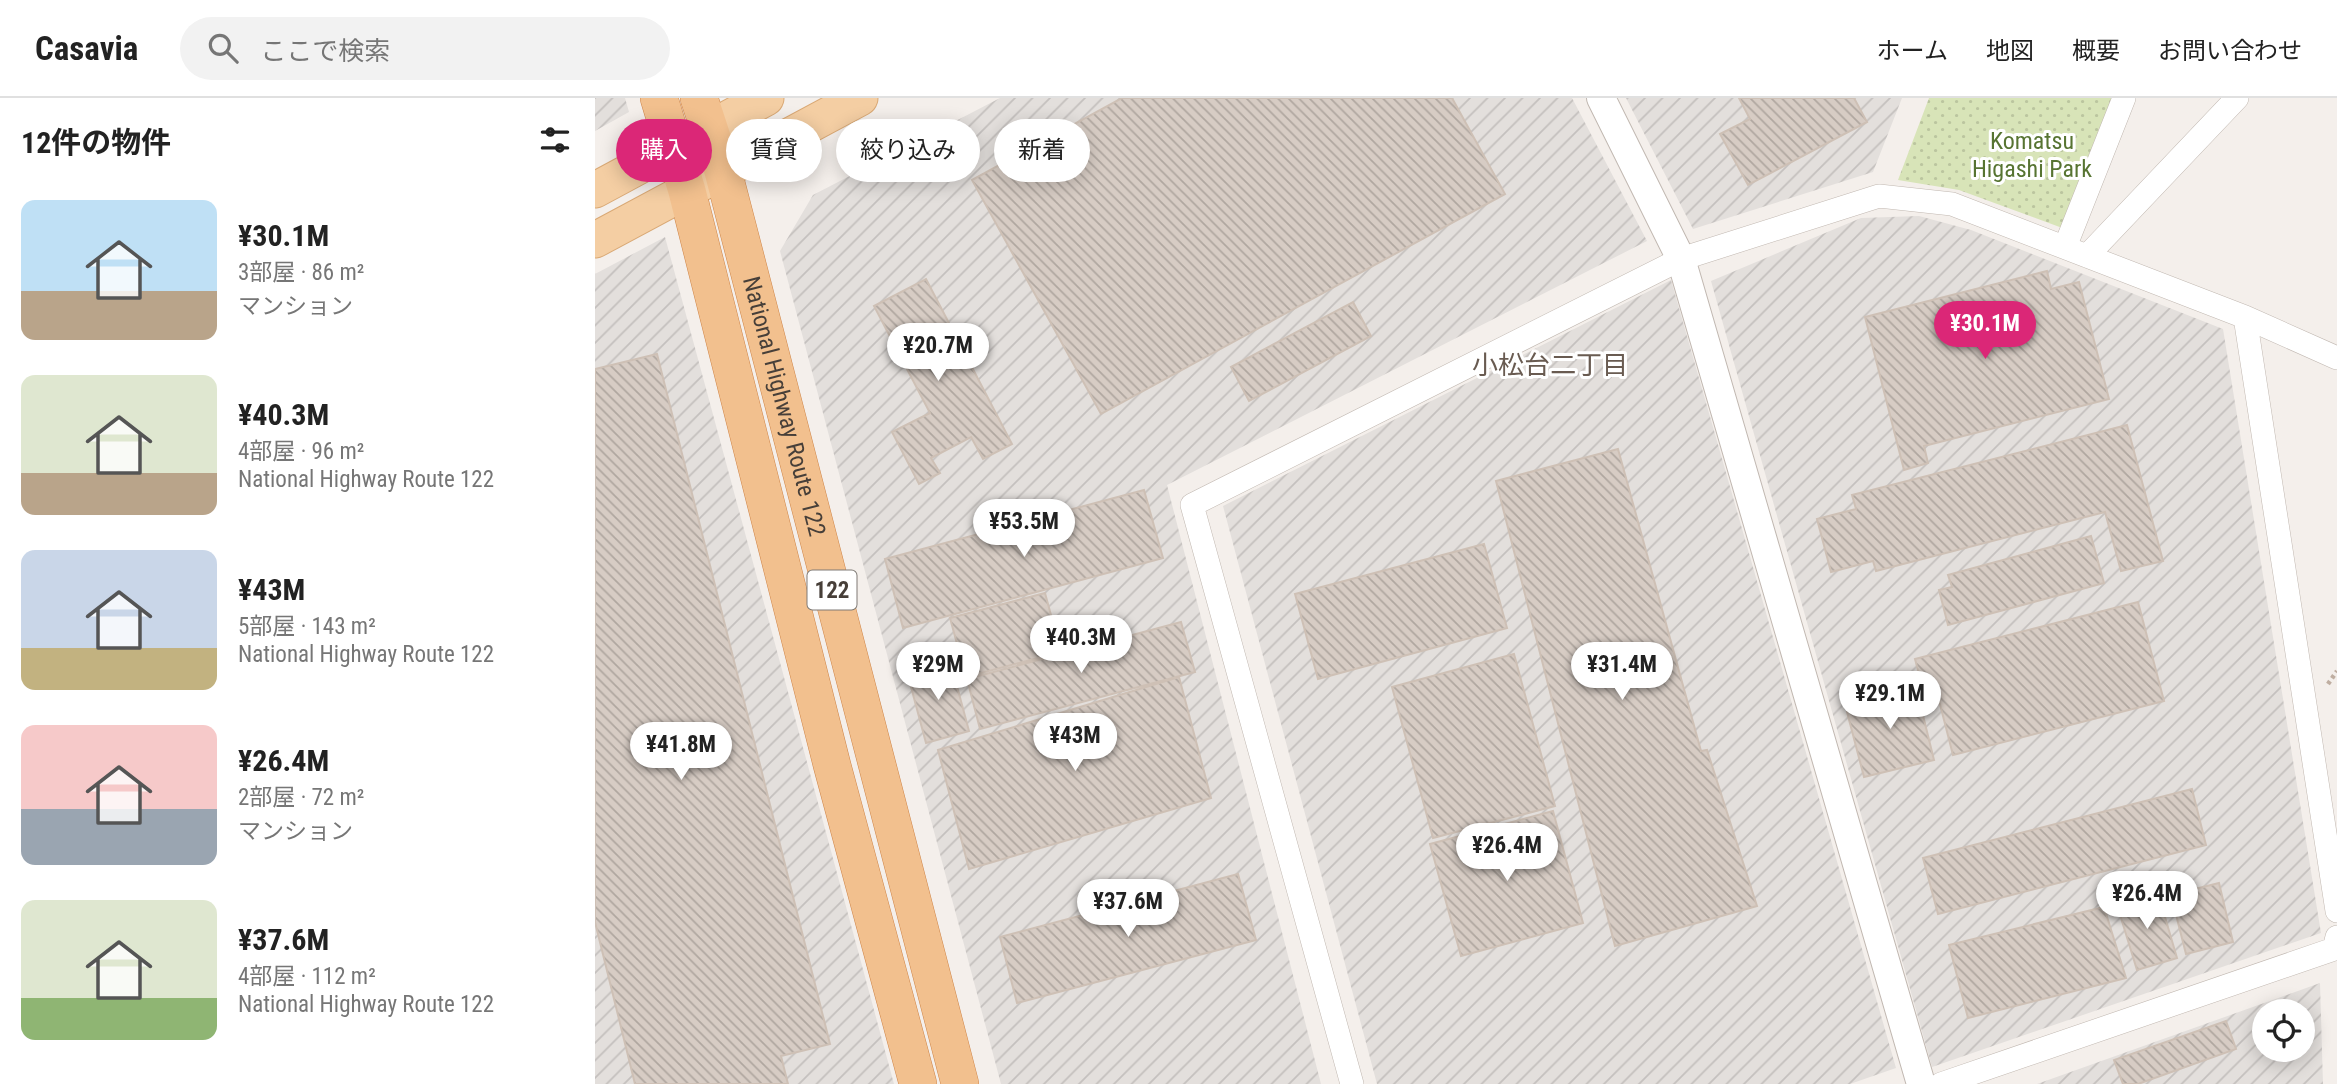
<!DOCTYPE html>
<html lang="ja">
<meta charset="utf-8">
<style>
:root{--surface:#fff;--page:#f2f2f2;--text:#222;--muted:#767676;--line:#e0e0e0;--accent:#db2777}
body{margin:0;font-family:"Roboto Condensed","Noto Sans JP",sans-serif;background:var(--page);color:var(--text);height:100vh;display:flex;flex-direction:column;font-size:26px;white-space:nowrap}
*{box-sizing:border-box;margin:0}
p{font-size:23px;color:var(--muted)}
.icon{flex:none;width:38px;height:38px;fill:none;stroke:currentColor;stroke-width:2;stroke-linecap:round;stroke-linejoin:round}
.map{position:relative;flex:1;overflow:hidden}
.side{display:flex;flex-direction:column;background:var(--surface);width:595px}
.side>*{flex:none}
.top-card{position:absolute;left:21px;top:21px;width:665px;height:63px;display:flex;gap:14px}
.fabs{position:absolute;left:1657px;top:901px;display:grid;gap:14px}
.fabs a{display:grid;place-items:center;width:63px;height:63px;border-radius:50%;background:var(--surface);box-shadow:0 4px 18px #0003;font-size:35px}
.price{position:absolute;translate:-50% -60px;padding:0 16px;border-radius:24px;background:#fff;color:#222;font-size:23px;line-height:46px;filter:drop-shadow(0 2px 4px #0008)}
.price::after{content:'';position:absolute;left:50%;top:42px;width:21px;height:16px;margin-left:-10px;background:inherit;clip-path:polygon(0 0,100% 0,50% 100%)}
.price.current{background:var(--accent);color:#fff}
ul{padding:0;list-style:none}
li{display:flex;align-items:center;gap:21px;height:175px;padding:0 21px}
li span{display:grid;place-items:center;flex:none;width:196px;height:140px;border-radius:14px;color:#555}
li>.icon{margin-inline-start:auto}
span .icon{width:84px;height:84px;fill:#fffc;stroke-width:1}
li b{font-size:30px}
h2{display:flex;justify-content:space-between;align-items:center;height:84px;padding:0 21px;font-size:30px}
.tag{padding:0 24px;border-radius:32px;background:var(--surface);box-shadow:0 4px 18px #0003;font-size:24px;line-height:63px}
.tag.current{background:var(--accent);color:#fff}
header{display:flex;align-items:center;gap:42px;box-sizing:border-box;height:98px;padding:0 35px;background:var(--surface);border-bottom:2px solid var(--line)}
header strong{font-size:33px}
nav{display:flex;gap:38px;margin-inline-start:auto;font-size:24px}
.search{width:490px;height:63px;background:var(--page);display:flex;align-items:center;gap:18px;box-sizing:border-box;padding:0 24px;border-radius:38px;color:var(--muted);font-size:26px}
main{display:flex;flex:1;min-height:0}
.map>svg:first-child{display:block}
.industrial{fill:url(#industrial-furrows);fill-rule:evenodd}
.park{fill:url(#park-dots)}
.building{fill:url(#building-back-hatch);stroke:#cec0b5;stroke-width:2}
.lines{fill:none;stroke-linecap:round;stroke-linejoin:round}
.minor-casing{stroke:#c1b8b1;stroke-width:24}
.tertiary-casing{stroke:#c1b8b1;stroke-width:30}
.primary-casing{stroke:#d9a874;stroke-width:37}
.trunk-casing{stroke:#ce854a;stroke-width:38}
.path{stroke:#bfaea1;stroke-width:4.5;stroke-dasharray:3.5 3.5;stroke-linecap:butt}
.minor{stroke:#fff;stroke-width:23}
.tertiary{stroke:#fff;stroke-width:28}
.primary{stroke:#f4cea3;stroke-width:35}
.trunk{stroke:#f2c08e;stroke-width:37}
.labels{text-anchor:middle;stroke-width:6;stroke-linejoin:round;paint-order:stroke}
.shield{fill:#fff;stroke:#7e7974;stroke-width:2}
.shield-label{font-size:23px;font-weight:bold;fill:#473f39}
.park-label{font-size:24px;fill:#577432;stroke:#fff}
.street-label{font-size:24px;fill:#473f39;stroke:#fff}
.neighbourhood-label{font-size:26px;fill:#695b51;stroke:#fff}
</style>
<header>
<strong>Casavia</strong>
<div class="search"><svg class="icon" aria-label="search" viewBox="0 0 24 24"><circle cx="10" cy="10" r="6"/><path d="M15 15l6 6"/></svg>ここで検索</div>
<nav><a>ホーム</a><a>地図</a><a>概要</a><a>お問い合わせ</a></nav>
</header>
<main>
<section class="side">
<h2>12件の物件<svg class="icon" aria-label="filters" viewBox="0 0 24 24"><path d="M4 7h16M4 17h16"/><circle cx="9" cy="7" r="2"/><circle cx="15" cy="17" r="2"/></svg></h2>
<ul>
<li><span style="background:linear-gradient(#bfe0f5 65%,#b9a48a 0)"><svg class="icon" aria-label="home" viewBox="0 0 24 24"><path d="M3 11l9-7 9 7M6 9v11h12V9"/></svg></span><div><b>¥30.1M</b><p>3部屋 · 86 m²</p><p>マンション</p></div></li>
<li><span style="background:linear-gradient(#dfe7d0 70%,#b9a48a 0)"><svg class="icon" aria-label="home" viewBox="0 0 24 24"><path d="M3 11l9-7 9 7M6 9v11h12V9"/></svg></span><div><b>¥40.3M</b><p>4部屋 · 96 m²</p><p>National Highway Route 122</p></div></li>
<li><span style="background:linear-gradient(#c9d6e8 70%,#c2b280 0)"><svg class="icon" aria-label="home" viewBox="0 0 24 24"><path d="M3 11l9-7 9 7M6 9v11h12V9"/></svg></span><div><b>¥43M</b><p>5部屋 · 143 m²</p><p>National Highway Route 122</p></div></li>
<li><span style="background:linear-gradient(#f6c9c9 60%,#9aa5b1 0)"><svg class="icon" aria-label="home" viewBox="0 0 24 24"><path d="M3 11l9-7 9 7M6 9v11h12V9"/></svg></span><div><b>¥26.4M</b><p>2部屋 · 72 m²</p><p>マンション</p></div></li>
<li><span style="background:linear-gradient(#dfe7d0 70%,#8fb573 0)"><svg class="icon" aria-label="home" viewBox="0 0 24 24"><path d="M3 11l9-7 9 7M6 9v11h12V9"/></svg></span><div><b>¥37.6M</b><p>4部屋 · 112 m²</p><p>National Highway Route 122</p></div></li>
</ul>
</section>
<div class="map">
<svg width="1742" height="986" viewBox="0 0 1742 986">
<defs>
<pattern id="industrial-furrows" width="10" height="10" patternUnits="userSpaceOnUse" patternTransform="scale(1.75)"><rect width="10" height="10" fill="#e3dfdc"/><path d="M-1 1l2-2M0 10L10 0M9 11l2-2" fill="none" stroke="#c4c0be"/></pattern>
<pattern id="park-dots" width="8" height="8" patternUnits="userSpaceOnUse" patternTransform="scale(1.75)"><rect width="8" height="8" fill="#d8e4b8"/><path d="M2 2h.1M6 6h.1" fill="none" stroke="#bbc59f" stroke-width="1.8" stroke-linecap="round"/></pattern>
<pattern id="building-back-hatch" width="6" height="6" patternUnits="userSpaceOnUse" patternTransform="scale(1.75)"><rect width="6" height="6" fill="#d7ccc4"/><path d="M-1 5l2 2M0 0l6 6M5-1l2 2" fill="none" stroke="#b0a7a0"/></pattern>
</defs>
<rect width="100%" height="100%" fill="#f4efeb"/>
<path class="industrial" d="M0,0H30L34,14L0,33Z
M405,0H977L1052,143L572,387L726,986H406L185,153L218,97Z
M1031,0H1307L1278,74L1098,131Z
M1324,118L1376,132L1628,231L1726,835L1337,969L1116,183L1266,120Z
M70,139L299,986H0V176Z
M1076,182L1301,970L1255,986H782L628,408Z
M1725,885L1728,986H1442ZM1670,914H1708V952H1670Z"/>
<path class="park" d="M1334,0H1521L1470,131L1364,92L1303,82Z"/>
<path class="building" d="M527,0H857L910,96L506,316L377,82Z
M1144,0H1259L1272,24L1153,87L1125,36L1155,21Z
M1452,173L1456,191L1484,184L1514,301L1329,348L1333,365L1309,372L1270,219Z
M331,181L417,346L388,361L376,339L336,360L345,375L324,386L297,334L335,315L279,208Z
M758,204L776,238L654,303L636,269Z
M62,256L235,946L186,958L193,986H40L0,824V271Z
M1532,327L1568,463L1526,473L1510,414L1281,473L1278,463L1236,474L1222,421L1261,411L1257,397Z
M1023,351L1106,653L1112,652L1162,808L1020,848L901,383Z
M549,392L568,460L308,530L290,461Z
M1496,438L1509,485L1353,527L1344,492L1357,489L1353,477Z
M889,446L912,530L723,581L700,496Z
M450,495L466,554L371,579L355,520Z
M1543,504L1569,603L1358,657L1338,579L1325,580L1320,561Z
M586,524L600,574L385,631L372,581Z
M919,556L960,708L838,740L797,589Z
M355,562L374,633L331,645L312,574Z
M584,579L616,700L374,771L343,652Z
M1320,585L1339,662L1269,679L1252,614L1263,611L1261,600Z
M1597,691L1611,747L1343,816L1328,760Z
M958,713L988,825L866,858L835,746Z
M643,776L661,842L422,905L405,839Z
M1624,785L1638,844L1591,856L1576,797Z
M1563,795L1582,860L1542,872L1522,807Z
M1509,809L1531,880L1373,920L1354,847Z
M1631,923L1641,951L1543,986H1528L1519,962Z"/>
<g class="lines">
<g class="minor-casing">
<path id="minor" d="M1470,149L1529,0
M1492,158L1642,0
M1650,219L1742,260
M757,986L597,407L1086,161L1284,98L1357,106L1650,219L1742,813
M1346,986L1739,851L1742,839"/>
</g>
<g class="tertiary-casing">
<path id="tertiary" d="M1006,0L1086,161L1326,986"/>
</g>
<g class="primary-casing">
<path id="primary" d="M0,92L171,0
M0,142L265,0"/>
</g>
<g class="trunk-casing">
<g id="trunk">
<path d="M64,0L92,93L237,667L323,986"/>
<path id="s1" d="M104,0L128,73L365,986"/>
</g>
</g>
<path class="path" d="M1733,586L1742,573"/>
<use href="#minor" class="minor"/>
<use href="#tertiary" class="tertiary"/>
<use href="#primary" class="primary"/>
<use href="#trunk" class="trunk"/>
</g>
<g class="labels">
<rect class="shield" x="212.5" y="472.5" width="49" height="39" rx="5"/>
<g class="shield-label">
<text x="237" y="500">122</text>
</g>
<g class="park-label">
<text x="1437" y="51">Komatsu<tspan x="1437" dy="28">Higashi Park</tspan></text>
</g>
<g class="street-label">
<text dy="8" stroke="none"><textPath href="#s1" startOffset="320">National Highway Route 122</textPath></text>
</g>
<g class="neighbourhood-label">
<text x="955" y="276">小松台二丁目</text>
</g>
</g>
</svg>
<div class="fabs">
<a><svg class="icon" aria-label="locate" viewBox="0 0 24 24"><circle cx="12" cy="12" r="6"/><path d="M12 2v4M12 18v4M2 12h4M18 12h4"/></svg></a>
</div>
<b class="price current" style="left:1390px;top:263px">¥30.1M</b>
<b class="price" style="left:343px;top:285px">¥20.7M</b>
<b class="price" style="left:429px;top:461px">¥53.5M</b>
<b class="price" style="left:486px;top:577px">¥40.3M</b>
<b class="price" style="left:343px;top:604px">¥29M</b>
<b class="price" style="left:1027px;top:604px">¥31.4M</b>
<b class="price" style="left:1295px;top:633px">¥29.1M</b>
<b class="price" style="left:480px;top:675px">¥43M</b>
<b class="price" style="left:86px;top:684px">¥41.8M</b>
<b class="price" style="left:912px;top:785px">¥26.4M</b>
<b class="price" style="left:1552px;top:833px">¥26.4M</b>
<b class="price" style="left:533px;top:841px">¥37.6M</b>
<div class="top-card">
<a class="tag current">購入</a>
<a class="tag">賃貸</a>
<a class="tag">絞り込み</a>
<a class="tag">新着</a>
</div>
</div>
</main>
